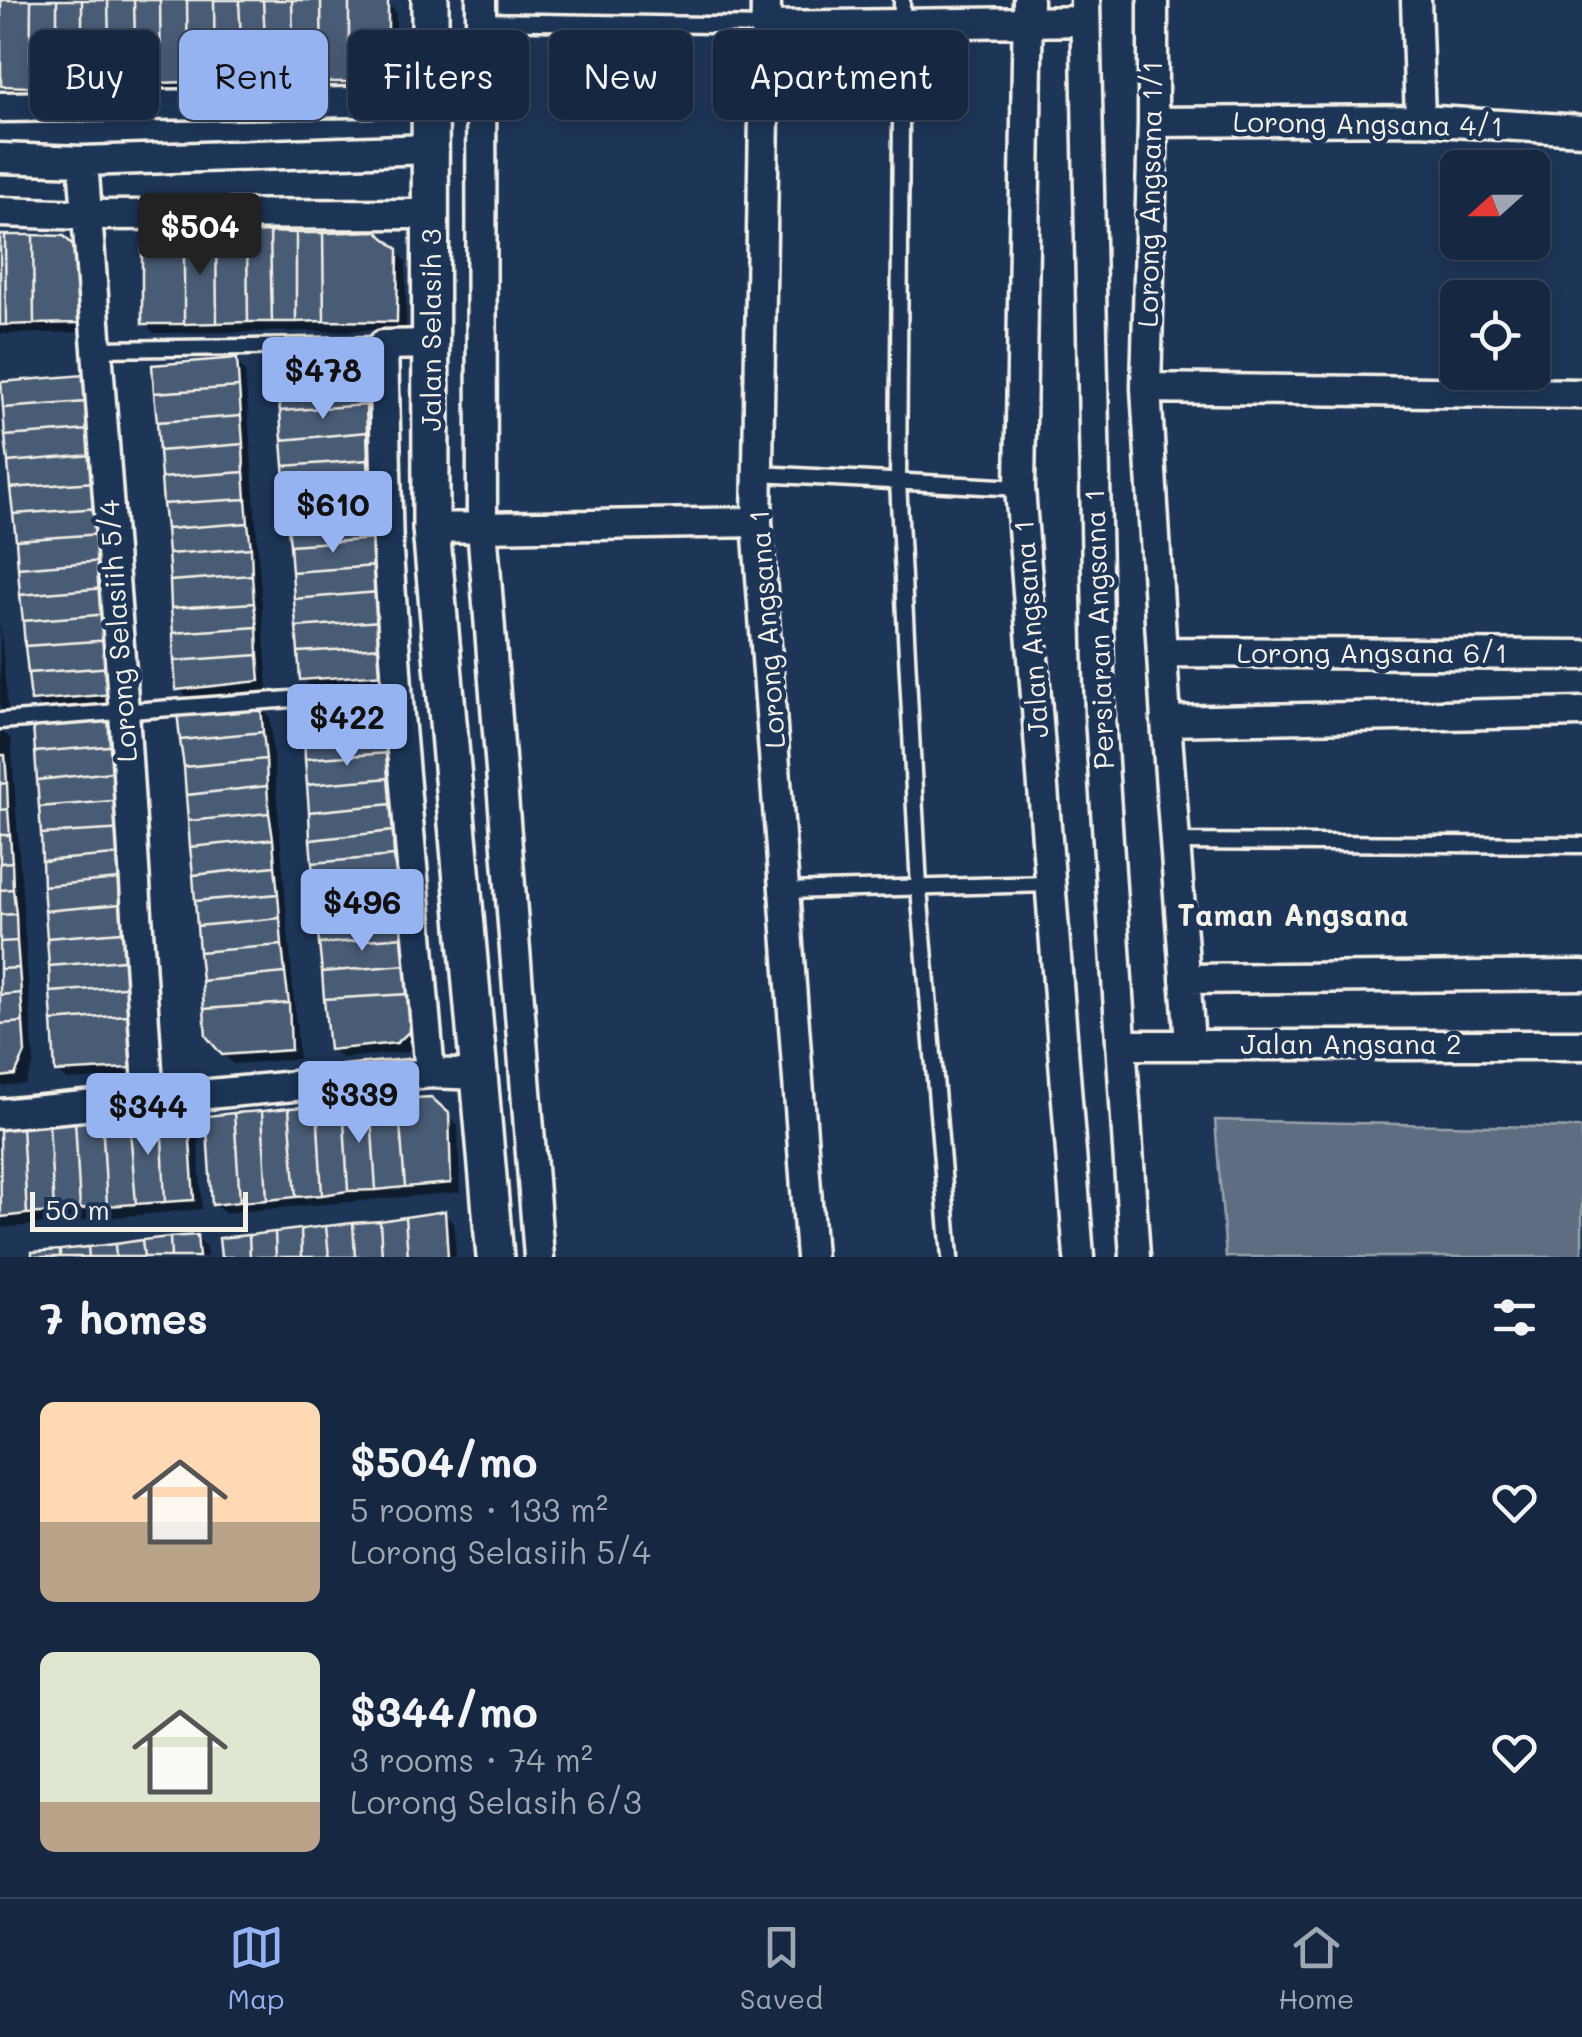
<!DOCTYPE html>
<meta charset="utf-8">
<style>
:root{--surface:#162841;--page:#1f3048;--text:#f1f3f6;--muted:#9ea6b1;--line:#35445a;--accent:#95b2f1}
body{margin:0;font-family:Mali,sans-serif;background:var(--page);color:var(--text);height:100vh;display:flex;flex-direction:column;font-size:38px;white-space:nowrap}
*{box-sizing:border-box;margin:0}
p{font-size:32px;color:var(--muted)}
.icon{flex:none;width:55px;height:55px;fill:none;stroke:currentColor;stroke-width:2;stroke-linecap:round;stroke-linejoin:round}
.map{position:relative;height:1257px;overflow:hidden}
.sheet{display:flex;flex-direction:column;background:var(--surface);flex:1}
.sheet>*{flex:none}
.hud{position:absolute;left:30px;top:30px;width:1000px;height:90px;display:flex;gap:20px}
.needle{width:65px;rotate:249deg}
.tools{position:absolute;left:1440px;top:150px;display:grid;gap:20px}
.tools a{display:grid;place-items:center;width:110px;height:110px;border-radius:15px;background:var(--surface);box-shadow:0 5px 15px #0003,0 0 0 2px var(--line);font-size:50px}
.scale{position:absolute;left:30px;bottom:25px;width:218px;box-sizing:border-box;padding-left:10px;border:5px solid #f4f1e8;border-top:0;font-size:28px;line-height:35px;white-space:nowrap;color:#f4f1e8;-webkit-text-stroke:8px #1d3557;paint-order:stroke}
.price{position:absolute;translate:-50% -85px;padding:0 22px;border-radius:10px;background:var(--accent);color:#111;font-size:32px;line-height:65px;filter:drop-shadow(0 2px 5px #0008)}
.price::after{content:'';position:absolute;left:50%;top:60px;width:30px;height:22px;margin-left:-15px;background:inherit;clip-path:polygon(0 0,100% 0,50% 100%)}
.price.selected{background:#222;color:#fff}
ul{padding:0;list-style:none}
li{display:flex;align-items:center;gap:30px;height:250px;padding:0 40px}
li span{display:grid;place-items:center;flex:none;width:280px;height:200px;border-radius:15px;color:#555}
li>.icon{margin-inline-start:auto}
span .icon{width:120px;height:120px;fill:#fffc;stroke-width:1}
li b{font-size:42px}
h2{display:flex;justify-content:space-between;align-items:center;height:120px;padding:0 40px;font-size:42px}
.chip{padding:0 35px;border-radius:15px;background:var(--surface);box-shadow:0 5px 15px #0003,0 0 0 2px var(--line);font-size:35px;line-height:90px}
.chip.selected{background:var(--accent);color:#111}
.dock{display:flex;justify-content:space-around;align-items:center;height:140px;border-top:2px solid var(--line);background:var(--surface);font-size:28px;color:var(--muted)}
.dock a{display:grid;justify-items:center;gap:5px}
.dock .selected{color:var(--accent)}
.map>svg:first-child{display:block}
.water{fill:#5e6d82;stroke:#9aa2ab;stroke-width:2.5}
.shadow{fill:#0007}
.building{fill:#485b74;stroke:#f4f1e8;stroke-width:2.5}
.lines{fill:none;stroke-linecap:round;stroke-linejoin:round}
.service-casing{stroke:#f4f1e8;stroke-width:21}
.minor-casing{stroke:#f4f1e8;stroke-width:35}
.tertiary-casing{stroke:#f4f1e8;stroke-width:42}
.service{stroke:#1d3557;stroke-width:14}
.minor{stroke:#1d3557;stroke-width:28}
.tertiary{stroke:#1d3557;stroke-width:35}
.labels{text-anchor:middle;stroke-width:9;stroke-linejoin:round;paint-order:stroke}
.street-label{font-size:28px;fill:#f4f1e8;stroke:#1d3557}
.neighbourhood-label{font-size:30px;font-weight:bold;fill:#f4f1e8;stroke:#1d3557}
</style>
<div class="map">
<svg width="1582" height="1257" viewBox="0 0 1582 1257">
<rect width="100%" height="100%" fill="#1d3557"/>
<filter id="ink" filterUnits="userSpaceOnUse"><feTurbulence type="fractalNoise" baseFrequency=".01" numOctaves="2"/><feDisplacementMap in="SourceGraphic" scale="20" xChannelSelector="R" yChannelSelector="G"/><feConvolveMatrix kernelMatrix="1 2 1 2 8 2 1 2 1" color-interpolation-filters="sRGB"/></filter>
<g filter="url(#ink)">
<path class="water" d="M1215,1120L1582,1128V1257H1226Z"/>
<path class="shadow" d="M386,2L396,12V81L385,91L13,95L4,85Z
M0,239L85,261L87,332L0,334Z
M396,251L406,261V330L154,333L145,323Z
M359,352L369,361L393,682L312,688L303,679Z
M236,361L245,371L268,690L188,698L179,688Z
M83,377L92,387L123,703L43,710L34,700Z
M0,620L8,713H0Z
M260,707L270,717L299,1059L233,1064L223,1054Z
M392,710L420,1039L407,1052L341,1058L332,1048L316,889Z
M0,730L11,739L34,1063L25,1084L0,1086Z
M151,1060L139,1076L67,1080L57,1071Z
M187,1114L197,1123L202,1209L0,1228V1131Z
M447,1115L458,1125L460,1192L224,1213L214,1204Z
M444,1214L454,1223L456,1257H223Z
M197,1237L206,1247L207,1257H12Z"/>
<path class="building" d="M1,0H31L30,87L1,86Z
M31,0H57V86L30,87Z
M57,0H82V85L57,86Z
M82,0H108L110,84L82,85Z
M108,0H134L136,84H110Z
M134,0H160L161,83L136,84Z
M160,0H187L188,82L161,83Z
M187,0H214L215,83L188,82Z
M214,0H239L243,82L215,83Z
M239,0H263L267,83L243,82Z
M263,0H292L294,82L267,83Z
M292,0H321L322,82H294Z
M321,0H349V82H322Z
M349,0H388V71L375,83L349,82Z
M376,231L398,249L397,322L324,321L323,233Z
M216,232L247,233L248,322L217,323Z
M216,232L217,323L184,324V233Z
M270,232L296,233V322H272Z
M270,232L272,322H248L247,233Z
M184,233V324H142V247L153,234Z
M296,233H323L324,321L296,322Z
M0,235H5L6,325H0Z
M5,235H33L34,324L6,325Z
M33,235L64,236L77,249L78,323L34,324Z
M360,349L363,377L277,384L276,356Z
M237,358L239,387L154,393L152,365Z
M84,375L86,402L3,408L1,382Z
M363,377L366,405L280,411L277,384Z
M239,387L241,416L157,422L154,393Z
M86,402L89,430L5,436L3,408Z
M366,405L367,432L282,440L280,411Z
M241,416L243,444L159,451L157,422Z
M89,430L92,455L8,462L5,436Z
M367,432L368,460L284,466L282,440Z
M243,444L244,472L161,478L159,451Z
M92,455L95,482L10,488L8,462Z
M368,460L369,486L286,493L284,466Z
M244,472L246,499L163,504L161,478Z
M95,482L99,508L13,514L10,488Z
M369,486L372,512L287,519L286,493Z
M246,499L248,523L166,529L163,504Z
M99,508L101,534L16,540L13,514Z
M372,512L374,539L290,545L287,519Z
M248,523L251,548L168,554L166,529Z
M101,534L103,561L18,568L16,540Z
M374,539L376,566L292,572L290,545Z
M251,548L252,575L170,581L168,554Z
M103,561L106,588L20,595L18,568Z
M376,566L378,592L294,599L292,572Z
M252,575L254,603L171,608L170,581Z
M106,588L109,614L23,621L20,595Z
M378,592L381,621L296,627L294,599Z
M254,603L257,627L173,633L171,608Z
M109,614L111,640L25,646L23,621Z
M381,621L384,647L298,652L296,627Z
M257,627L258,655L174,661L173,633Z
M111,640L113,667L28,673L25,646Z
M384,647L385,674L300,680L298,652Z
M258,655L260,681L176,690L174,661Z
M113,667L114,694L31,701L28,673Z
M384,697L386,725L304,731L302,703Z
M261,705L263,732L180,740L177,711Z
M117,719L120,745L35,752L33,725Z
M386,725L388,753L305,759L304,731Z
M263,732L266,759L184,767L180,740Z
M120,745L121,771L37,780L35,752Z
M388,753L390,778L307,785L305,759Z
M0,755H5L7,783L0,784Z
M266,759L267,786L186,795L184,767Z
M121,771L124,800L39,807L37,780Z
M390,778L392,804L309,812L307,785Z
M7,783L8,809L0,810V784Z
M267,786L269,813L188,821L186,795Z
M124,800L126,829L41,834L39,807Z
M392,804L393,831L310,840L309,812Z
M8,809L10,835H0V810Z
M269,813L273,839L190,847L188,821Z
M126,829L127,854L42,861L41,834Z
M393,831L394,856L312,863L310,840Z
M0,835H10L12,862L0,863Z
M273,839L275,866L193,875L190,847Z
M127,854L130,878L43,886L42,861Z
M394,856L397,883L314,889L312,863Z
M12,862L13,889L0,890V863Z
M275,866L278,894L195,901L193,875Z
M130,878L132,903L45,911L43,886Z
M397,883L400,908L317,917L314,889Z
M13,889L16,914L0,915V890Z
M278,894L280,918L197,926L195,901Z
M132,903L134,931L47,938L45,911Z
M400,908L403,937L319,944L317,917Z
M16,914L17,941L0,942V915Z
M280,918L282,945L199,952L197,926Z
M134,931L136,959L49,966L47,938Z
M403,937L406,965L322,972L319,944Z
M17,941L19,968L0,969V942Z
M282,945L285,973L202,981L199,952Z
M136,959L137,986L50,992L49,966Z
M406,965L409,994L324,999L322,972Z
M19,968L21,993L0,995V969Z
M285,973L289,1003L204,1009L202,981Z
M137,986L139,1014L52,1021L50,992Z
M21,993L23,1022L0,1024V995Z
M409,994L412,1029L397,1043L329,1050L324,999Z
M289,1003L291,1050L222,1055L206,1036L204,1009Z
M139,1014L142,1049L130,1068L55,1072L52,1021Z
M23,1022L25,1053L15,1075L0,1077V1024Z
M431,1097L449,1113L451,1183L405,1187L398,1099Z
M398,1099L405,1187L376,1190L370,1101Z
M370,1101L376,1190L348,1191L343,1103Z
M343,1103L348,1191L322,1195L317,1106Z
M317,1106L322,1195L296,1197L289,1108Z
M289,1108L296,1197L267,1200L262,1111Z
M188,1111L194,1200L165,1202L161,1114Z
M262,1111L267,1200L240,1202L234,1113Z
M234,1113L240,1202L212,1205L206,1116Z
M161,1114L165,1202L136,1204L129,1116Z
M129,1116L136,1204L107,1206L102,1118Z
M102,1118L107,1206L80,1209L75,1120Z
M75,1120L80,1209L54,1212L49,1123Z
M49,1123L54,1212L27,1214L22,1126Z
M22,1126L27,1214L1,1217L0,1128Z
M445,1211L448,1257H408L405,1217Z
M405,1217L408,1257H382L380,1221Z
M380,1221L382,1257H355L353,1223Z
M353,1223L355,1257H329L326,1226Z
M326,1226L329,1257H302L301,1229Z
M301,1229L302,1257H276L275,1232Z
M275,1232L276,1257H250L249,1235Z
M197,1235L199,1257H171L170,1237Z
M249,1235L250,1257H221L219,1238Z
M170,1237L171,1257H144L142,1240Z
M142,1240L144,1257H116L115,1244Z
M115,1244L116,1257H89L88,1247Z
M88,1247L89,1257H60V1250Z
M60,1250V1257H32V1252Z"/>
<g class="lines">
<g class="service-casing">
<path id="service" d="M902,0L898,481L919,888L950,1257
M481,21L767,26
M98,349L383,345
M759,474L1020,488
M0,721L397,691
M1176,842L1582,845
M784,891L1050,884"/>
</g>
<g class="minor-casing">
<path id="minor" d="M481,0L482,527L539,1257
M766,0L757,522L811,1257
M1028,0L1020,488L1079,1257
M1085,0L1100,717L1135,1257
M1153,0V122L1146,388L1166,721L1190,1043
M1416,0L1420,120
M767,26L1085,21
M0,107L430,101
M1153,122L1420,120L1582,130
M0,158L83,161L430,149
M83,161L124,712L149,1101
M0,212L89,215L430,214
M1146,388L1582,394
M431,528L757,522
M1162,652L1582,655
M1166,721L1582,712
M1185,979L1582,975
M1121,1045H1582
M430,1073L399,716L388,552L383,345L432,344
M0,1114L430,1073L480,1075"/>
</g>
<g class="tertiary-casing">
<path id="tertiary" d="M430,0L431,528L495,1257"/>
</g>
<use href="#service" class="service"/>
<use href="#minor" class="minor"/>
<use href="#tertiary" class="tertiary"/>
</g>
</g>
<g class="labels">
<g class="street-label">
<text transform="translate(1368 124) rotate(1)" y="10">Lorong Angsana 4/1</text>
<text transform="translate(1150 194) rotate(-89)" y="10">Lorong Angsana 1/1</text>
<text transform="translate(431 330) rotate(-90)" y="10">Jalan Selasih 3</text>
<text transform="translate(767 629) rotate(-94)" y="10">Lorong Angsana 1</text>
<text transform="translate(1031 629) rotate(-94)" y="10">Jalan Angsana 1</text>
<text transform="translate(1099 629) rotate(-92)" y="10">Persiaran Angsana 1</text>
<text transform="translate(118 631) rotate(-94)" y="10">Lorong Selasiih 5/4</text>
<text x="1372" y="663">Lorong Angsana 6/1</text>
<text x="1351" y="1054">Jalan Angsana 2</text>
</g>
<g class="neighbourhood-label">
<text x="1293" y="926">Taman Angsana</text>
</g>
</g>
</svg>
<div class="tools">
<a><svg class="needle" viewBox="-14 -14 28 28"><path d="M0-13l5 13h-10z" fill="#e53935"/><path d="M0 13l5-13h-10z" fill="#9ea6b1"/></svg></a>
<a><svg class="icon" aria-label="locate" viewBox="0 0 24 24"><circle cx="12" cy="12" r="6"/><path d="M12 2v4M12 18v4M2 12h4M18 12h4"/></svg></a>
</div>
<div class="scale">50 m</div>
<b class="price selected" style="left:200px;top:278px">$504</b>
<b class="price" style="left:323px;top:422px">$478</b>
<b class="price" style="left:333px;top:556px">$610</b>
<b class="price" style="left:347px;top:769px">$422</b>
<b class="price" style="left:362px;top:954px">$496</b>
<b class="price" style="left:359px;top:1146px">$339</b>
<b class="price" style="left:148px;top:1158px">$344</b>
<div class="hud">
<a class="chip">Buy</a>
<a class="chip selected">Rent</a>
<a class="chip">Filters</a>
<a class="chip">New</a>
<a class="chip">Apartment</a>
</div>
</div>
<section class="sheet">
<h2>7 homes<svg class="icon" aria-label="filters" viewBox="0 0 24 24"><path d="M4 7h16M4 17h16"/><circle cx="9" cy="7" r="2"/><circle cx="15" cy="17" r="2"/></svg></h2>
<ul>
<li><span style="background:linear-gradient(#ffd9b3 60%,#b9a48a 0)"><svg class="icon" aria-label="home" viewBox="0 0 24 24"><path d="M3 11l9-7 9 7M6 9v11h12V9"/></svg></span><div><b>$504/mo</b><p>5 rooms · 133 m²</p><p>Lorong Selasiih 5/4</p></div><svg class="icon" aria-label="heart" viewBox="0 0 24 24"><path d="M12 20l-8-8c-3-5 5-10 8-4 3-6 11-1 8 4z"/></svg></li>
<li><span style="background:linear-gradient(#dfe7d0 75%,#b9a48a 0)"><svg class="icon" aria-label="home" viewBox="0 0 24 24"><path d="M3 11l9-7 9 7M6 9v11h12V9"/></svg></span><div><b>$344/mo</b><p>3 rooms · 74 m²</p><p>Lorong Selasih 6/3</p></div><svg class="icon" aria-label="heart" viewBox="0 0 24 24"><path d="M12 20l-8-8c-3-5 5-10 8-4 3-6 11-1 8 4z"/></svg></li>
</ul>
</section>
<nav class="dock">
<a class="selected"><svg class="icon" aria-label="map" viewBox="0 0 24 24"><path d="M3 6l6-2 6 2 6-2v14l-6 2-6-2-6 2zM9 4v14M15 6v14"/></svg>Map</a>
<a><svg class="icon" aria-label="saved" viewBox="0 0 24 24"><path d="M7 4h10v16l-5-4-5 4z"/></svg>Saved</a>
<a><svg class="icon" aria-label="home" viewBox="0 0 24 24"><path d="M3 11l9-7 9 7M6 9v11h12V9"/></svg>Home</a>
</nav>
